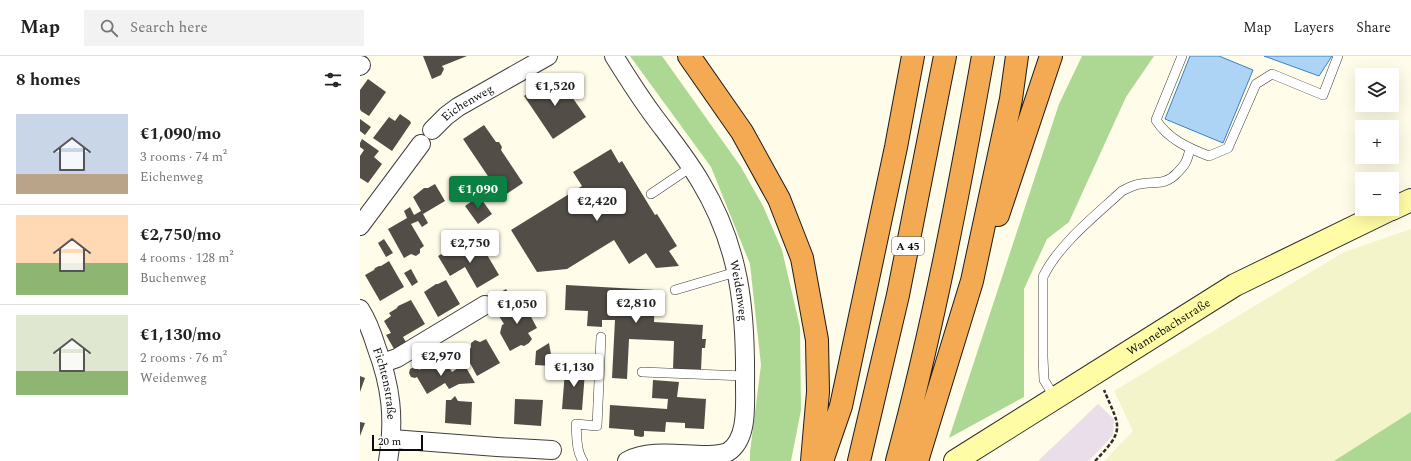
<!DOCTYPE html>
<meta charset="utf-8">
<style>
:root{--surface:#fff;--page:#f2f2f2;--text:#222;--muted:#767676;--line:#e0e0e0;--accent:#0b8043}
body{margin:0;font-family:Spectral,serif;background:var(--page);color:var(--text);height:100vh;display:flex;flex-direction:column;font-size:15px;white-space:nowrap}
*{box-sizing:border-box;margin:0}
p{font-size:13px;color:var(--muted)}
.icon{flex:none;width:22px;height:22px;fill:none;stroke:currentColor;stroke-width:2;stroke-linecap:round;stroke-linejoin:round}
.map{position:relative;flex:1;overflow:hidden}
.side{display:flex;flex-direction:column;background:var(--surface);width:360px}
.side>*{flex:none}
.buttons{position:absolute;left:995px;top:12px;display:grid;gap:8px}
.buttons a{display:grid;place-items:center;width:44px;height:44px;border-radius:0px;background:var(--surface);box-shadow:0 4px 16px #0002;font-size:20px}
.scale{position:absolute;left:12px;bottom:10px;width:51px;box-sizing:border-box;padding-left:4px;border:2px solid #0b0b0b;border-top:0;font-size:11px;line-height:14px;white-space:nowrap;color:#0b0b0b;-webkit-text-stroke:3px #fff;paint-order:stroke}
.price{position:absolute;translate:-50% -34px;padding:0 9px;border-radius:4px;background:#fff;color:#222;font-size:13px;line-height:26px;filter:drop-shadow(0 1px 2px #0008)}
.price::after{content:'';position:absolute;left:50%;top:24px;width:12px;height:9px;margin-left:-6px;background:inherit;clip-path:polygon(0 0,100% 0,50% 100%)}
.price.selected{background:var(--accent);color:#fff}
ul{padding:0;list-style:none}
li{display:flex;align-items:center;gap:12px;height:100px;padding:0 16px}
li+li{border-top:1px solid var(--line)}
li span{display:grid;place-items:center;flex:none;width:112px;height:80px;border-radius:0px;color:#555}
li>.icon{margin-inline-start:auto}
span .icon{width:48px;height:48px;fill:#fffc;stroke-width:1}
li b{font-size:17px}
h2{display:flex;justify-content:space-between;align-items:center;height:48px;padding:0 16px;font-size:17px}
header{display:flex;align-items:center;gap:24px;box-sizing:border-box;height:56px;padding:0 20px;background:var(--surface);border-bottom:1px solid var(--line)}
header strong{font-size:19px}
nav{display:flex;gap:22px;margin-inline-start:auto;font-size:14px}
.search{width:280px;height:36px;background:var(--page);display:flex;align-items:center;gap:10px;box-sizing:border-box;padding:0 14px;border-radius:0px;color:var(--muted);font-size:15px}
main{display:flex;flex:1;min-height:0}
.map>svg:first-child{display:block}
.industrial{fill:#eadeea}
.farmland{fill:#f3f4ca}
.forest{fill:#acd893}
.water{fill:#aed4f5;stroke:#3682cb}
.building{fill:#534d47}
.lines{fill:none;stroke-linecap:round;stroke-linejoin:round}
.lane-casing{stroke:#3e3e3e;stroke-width:10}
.street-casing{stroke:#3e3e3e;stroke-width:20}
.secondary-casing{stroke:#2d2d2d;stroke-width:24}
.highway-casing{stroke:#1c1c1c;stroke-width:24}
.path{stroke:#2d2d2d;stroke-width:2.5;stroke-dasharray:4 2;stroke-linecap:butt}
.lane{stroke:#fff;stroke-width:9}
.street{stroke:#fff;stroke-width:18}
.secondary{stroke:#fefca4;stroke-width:22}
.highway{stroke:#f3aa52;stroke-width:22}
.labels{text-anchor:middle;stroke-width:4;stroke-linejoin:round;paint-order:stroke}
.shield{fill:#fff;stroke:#545454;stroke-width:1}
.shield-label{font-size:11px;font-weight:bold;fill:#0b0b0b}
.street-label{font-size:12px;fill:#0b0b0b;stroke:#fff}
</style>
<header>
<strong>Map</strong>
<div class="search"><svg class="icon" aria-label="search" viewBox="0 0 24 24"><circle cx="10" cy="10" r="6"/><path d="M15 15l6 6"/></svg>Search here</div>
<nav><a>Map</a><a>Layers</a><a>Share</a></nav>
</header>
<main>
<section class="side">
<h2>8 homes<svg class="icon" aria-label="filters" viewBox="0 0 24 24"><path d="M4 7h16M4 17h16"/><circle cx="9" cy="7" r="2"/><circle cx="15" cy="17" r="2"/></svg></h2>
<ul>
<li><span style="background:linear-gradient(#c9d6e8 75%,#b9a48a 0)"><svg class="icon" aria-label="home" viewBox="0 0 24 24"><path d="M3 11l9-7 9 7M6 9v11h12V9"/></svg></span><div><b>€1,090/mo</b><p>3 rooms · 74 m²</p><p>Eichenweg</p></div></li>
<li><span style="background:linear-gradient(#ffd9b3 60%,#8fb573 0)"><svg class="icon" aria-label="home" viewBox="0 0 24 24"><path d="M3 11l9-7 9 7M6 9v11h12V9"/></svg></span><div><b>€2,750/mo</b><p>4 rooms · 128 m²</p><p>Buchenweg</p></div></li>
<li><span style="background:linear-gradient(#dfe7d0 70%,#8fb573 0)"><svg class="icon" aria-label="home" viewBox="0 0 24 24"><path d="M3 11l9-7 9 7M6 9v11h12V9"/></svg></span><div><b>€1,130/mo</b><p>2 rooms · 76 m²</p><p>Weidenweg</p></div></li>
</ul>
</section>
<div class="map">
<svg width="1051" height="405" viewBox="0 0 1051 405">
<rect width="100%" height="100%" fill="#fffce9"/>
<path class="industrial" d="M738,348L754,363L753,379L729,405H678Z"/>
<path class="farmland" d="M1051,173V356L974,405H744L773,375L754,335L984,196Z"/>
<path class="forest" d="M270,0H302L381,111L403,150L422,194L440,271L441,354L431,405H390V396L401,309L390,208L351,111Z
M722,0H794L766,41L709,166L687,183L664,233V341L589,382L699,48Z
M1051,356V405H974Z"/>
<path class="water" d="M830,0H859L893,14L863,87L805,63Z
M904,0H972L959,20Z"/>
<path class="building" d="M63,0H107L82,10L84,13L81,19L72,23Z
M196,18L226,61L193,83L164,40Z
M8,23L26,36L9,60L1,55L0,53V34Z
M40,58L50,65L51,67L32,95L13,82L29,61L35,65Z
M0,63L11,71L5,79L0,75Z
M124,69L136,86H139L142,91L141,94L163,127L142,141L103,83Z
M2,83L19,95L14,101L22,108L8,127L0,122V100L4,94L0,91V87Z
M251,93L259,107L262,105L295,159L297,158L317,190L309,195L319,210L296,212L286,197L269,208L254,184L207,213L177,216L151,174L222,130L213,116Z
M75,128L85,145L63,158L68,167L62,171L58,165L51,168L64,190L60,193V197L56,200L51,198L44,202L28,173L47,162L44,155L50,151L54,159L61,155L53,141L64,132H68Z
M119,140L132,158L118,168L105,150Z
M24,183L33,197L26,201L18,187Z
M120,187L139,219L117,232L105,211L90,220L78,200L94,191L99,200Z
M29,205L44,231L20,245L5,219L14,214L15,212L19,210H21Z
M51,213L58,226L52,230L44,217Z
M86,224L100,248L78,261L64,236L76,228H78Z
M206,229L295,234L294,266L343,269L342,283H346L345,292H342L341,314L313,313L314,285L269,283L267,323L252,322L255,264H242V271L227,270L228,255L205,254Z
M146,233L153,244L141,251L134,240Z
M161,242L177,272L168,277L172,283L169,287L164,290L161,289L150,295L140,277L142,269L144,268L139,260L141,254Z
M51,244L65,268L43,281L46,286L34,293L26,279L31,277L24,265L31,260L29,257L37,252L38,250Z
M126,283L140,307L117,320L104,296L111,292V287L115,284L120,286Z
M189,287L193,310L175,309L176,295Z
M73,306L77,314L87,308L92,316L104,308L115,327L99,328L89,333L85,327L67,338L57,321L55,322L51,321L49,317L50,313L54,311L58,312L59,314Z
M210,308L223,309V316H225L222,354L202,353L205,315H210Z
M0,320L5,322L0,336Z
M293,324L319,326L317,341L346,343L344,373L325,372V367L306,366L305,376L284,375V380L282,381L275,380L274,379V374L249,372L250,349L307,353L308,343L292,342Z
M95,340L98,345L112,346L111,369L85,367L86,344H91Z
M155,343L183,344L181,370L154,368Z
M0,366L5,367L0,380Z"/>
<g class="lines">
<g class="lane-casing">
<path id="lane" d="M822,0L796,64C808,83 828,92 849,100L868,92L896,28L912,18L963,39L978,0
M291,138L331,111
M315,234L376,216
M282,316L385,320
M695,342L684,324L683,301V221C698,189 736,159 762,135C768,132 773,129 780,128C795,125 805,130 817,117C826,108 827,105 830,93
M223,405C216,395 217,380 216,368L237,370L241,281"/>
</g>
<g class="street-casing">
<g id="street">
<path id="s1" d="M254,0C267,21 281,43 296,63C311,83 327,103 340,125C380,191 386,253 385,329C385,350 388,383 368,396C341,405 297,389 267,405"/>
<path d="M0,10L1,9"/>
<path id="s2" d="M72,74L86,60L98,51L188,0"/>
<path d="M0,170L61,88"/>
<path id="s3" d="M0,253C7,264 12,277 16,290C31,330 35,362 28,405"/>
<path d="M23,307L37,302L125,249"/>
<path d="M32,383L137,391L192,394"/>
</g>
</g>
<g class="secondary-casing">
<g id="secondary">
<path d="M1032,153L1051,144"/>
<path id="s4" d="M595,405L875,229L1031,153"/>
</g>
</g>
<g class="highway-casing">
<path id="highway" d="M329,0L382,76L419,143L442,202L457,284L458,336L452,405
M638,159L691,0
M462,405L481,350L536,91L553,0
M499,405L538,239L585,0
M537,405C573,272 599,135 623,0
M557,405L612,225L651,43L657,0"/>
</g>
<path class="path" d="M735,405C766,373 760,372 744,334"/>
<use href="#lane" class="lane"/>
<use href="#street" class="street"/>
<use href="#secondary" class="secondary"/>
<use href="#highway" class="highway"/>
</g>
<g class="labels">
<rect class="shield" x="532" y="181" width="32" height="18" rx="3"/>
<g class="shield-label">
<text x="548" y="194">A 45</text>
</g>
<g class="street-label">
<text dy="4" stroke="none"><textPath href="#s2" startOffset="45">Eichenweg</textPath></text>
<text dy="4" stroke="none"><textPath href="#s1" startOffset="269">Weidenweg</textPath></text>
<text dy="4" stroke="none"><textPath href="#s4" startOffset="252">Wannebachstraße</textPath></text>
<text dy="4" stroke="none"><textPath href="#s3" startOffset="79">Fichtenstraße</textPath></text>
</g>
</g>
</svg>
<div class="buttons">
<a><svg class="icon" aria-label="layers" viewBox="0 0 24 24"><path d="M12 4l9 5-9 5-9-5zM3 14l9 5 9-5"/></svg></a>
<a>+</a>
<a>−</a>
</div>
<div class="scale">20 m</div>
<b class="price" style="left:195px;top:51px">€1,520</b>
<b class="price selected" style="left:118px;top:154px">€1,090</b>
<b class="price" style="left:237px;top:166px">€2,420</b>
<b class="price" style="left:110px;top:208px">€2,750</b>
<b class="price" style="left:276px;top:268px">€2,810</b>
<b class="price" style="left:157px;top:269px">€1,050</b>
<b class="price" style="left:81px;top:321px">€2,970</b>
<b class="price" style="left:214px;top:332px">€1,130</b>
</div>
</main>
